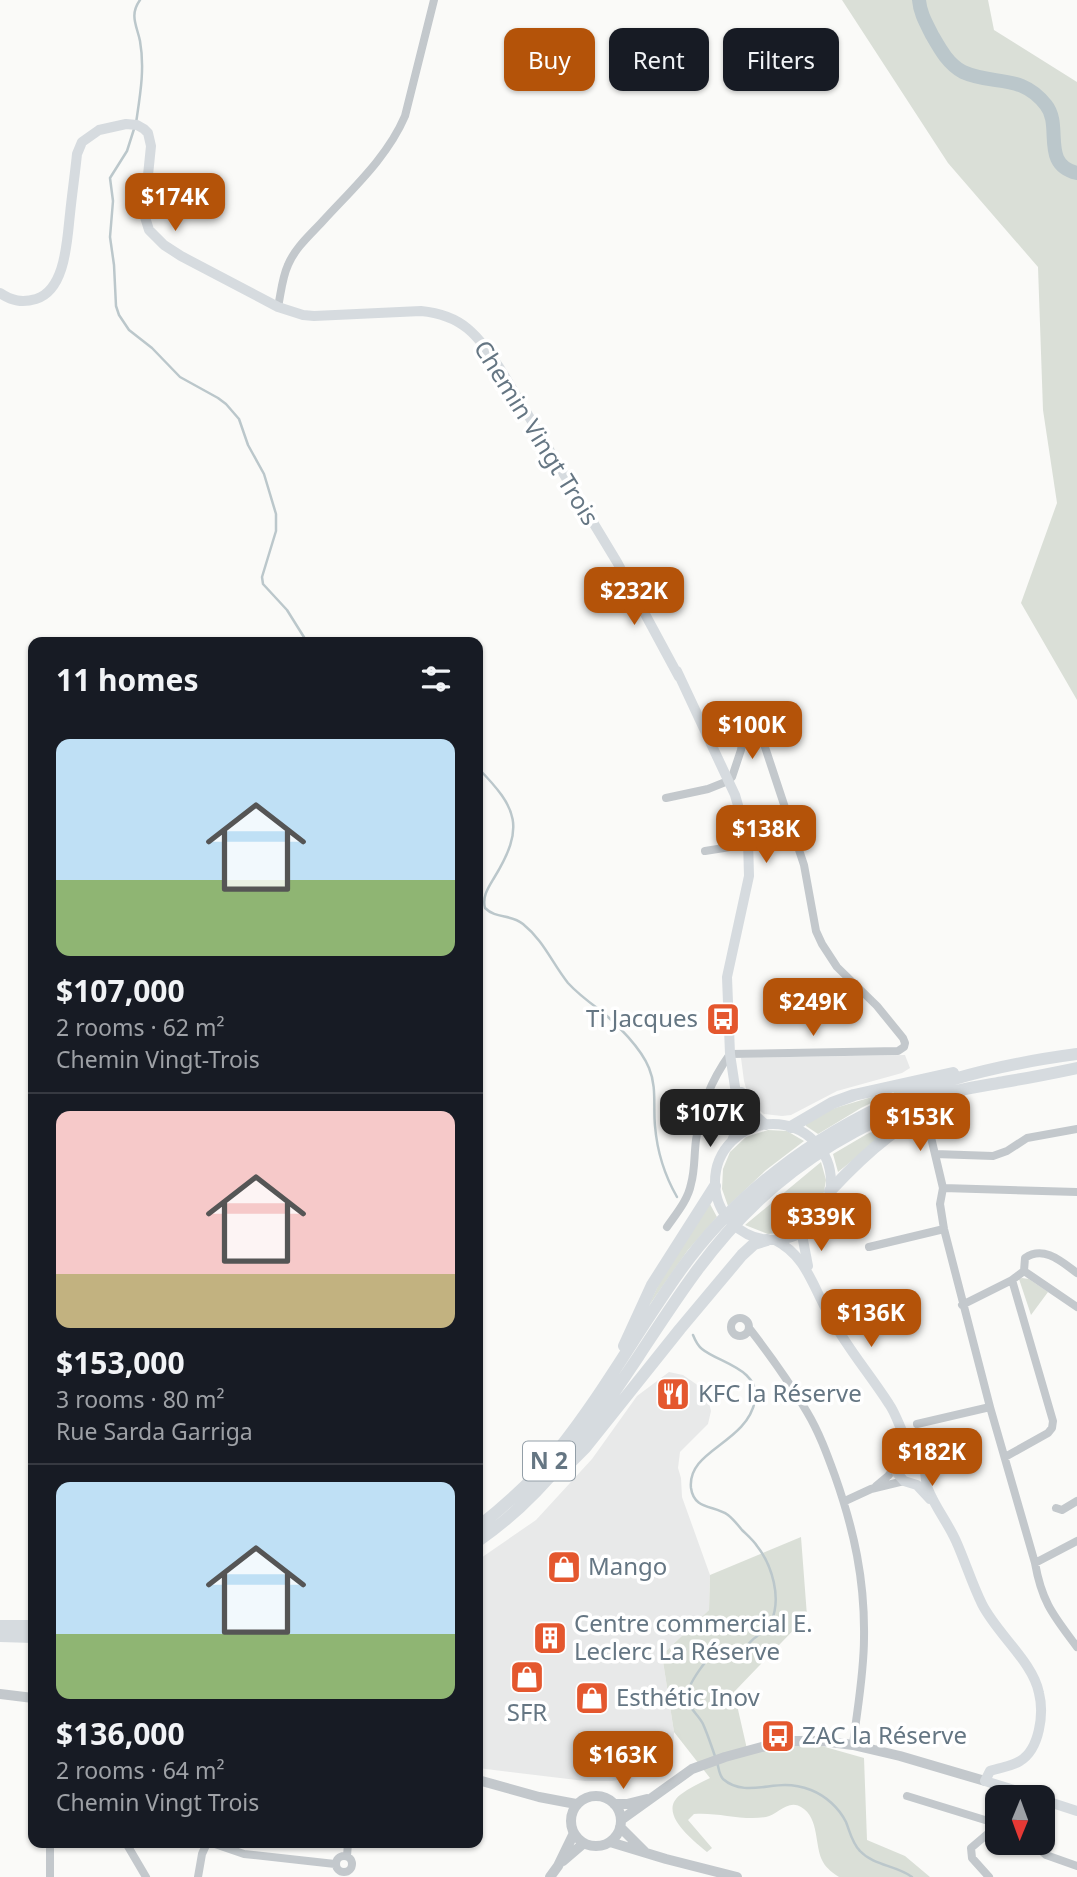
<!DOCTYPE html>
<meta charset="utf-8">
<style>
:root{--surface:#171b24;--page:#20242c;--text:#f1f3f6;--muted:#9ea1a6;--line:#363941;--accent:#b45309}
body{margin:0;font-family:"Noto Sans",sans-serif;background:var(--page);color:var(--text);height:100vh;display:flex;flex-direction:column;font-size:26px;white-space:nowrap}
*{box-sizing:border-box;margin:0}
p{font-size:23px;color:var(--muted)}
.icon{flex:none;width:38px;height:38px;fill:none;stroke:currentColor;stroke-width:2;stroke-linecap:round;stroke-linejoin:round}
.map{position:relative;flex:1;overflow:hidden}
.sheet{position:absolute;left:28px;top:637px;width:455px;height:1211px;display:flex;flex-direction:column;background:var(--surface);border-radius:14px;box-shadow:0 2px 5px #0004}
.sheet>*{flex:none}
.hud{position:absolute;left:504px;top:28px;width:467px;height:63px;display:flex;gap:14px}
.needle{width:46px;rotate:181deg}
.fabs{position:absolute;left:985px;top:1785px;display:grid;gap:14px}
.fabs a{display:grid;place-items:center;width:70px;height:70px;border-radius:14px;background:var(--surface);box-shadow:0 2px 5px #0004;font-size:35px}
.price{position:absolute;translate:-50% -60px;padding:0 16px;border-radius:14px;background:var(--accent);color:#fff;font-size:23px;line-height:46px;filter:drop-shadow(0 2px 4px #0008)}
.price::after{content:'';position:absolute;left:50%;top:42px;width:21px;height:16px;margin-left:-10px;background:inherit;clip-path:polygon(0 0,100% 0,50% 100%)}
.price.current{background:#222;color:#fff}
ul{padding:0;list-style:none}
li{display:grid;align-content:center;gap:14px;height:371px;padding:0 28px}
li+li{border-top:2px solid var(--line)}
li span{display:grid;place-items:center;height:217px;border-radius:14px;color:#555}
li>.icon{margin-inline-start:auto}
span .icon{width:126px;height:126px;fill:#fffc;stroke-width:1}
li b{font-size:30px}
h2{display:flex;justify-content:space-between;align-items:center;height:84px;padding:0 28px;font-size:30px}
.pill{padding:0 24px;border-radius:14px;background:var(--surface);box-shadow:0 2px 5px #0004;font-size:24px;line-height:63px}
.pill.current{background:var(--accent);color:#fff}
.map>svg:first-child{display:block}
.built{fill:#e8e9e9}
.green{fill:#dadfd7}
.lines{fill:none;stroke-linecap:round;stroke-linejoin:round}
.stream{stroke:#bbc7cb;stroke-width:2.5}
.river{stroke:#bbc7cb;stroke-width:14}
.minor{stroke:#c3c8cc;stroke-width:8}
.tertiary{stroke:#c3c8cc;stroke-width:10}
.secondary{stroke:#d6dbdf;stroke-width:10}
.trunk{stroke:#d6dbdf;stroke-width:12}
.labels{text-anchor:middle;stroke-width:7;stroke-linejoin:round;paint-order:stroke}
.shield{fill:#fff;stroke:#939fa8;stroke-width:2}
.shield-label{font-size:23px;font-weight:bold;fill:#657683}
.street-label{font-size:24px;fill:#657683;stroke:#fff}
.poi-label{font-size:24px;fill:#657683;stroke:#fff;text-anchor:start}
</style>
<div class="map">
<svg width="1077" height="1877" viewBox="0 0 1077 1877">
<rect width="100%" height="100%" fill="#fafaf8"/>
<path class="built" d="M905,1055L910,1068L902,1073L837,1091L791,1115L782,1116L764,1114L750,1102L744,1081L741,1058Z
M669,1372L683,1375L696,1384L707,1395L711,1411L708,1424L680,1452L678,1468L681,1478L682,1497L710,1575L709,1610L662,1655L674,1732L673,1751L668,1762L657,1772L612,1781H585L478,1768V1560L536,1520L592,1459L637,1396Z"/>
<path class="green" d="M842,0H988L994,30L1077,82V700L1021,603L1057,503L1043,410L1038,267L948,163Z
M908,1086L909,1090L895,1094L893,1092L861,1108L818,1134L806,1126V1124L832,1109Z
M908,1116L838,1172L833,1154L867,1134Z
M768,1130L787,1131L804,1141L766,1170L728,1206L722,1189L723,1169L730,1152L746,1137Z
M821,1162L826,1180L823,1197L812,1217L793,1231L768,1234L745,1225Z
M710,1204L717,1217L688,1250L648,1307L670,1260Z
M1022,1278L1029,1279L1048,1292L1031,1315L1019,1279Z
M801,1537L807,1616L734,1692L747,1749L804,1741L864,1758L867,1840L905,1856L930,1877H839C834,1874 826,1868 823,1862C814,1846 820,1818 801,1807C788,1799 777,1815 766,1817C742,1821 718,1812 694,1814L688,1820L712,1848L707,1852C693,1840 657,1813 680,1795C689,1788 700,1783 710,1778L674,1732L662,1655L709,1610L710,1575Z"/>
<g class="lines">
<path class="stream" d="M136,123C140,96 145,69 140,41C137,26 129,15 140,0
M134,129L127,151L110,178L113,201L110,237L114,265L116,306L119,315L129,330L152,348L180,377L218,398L226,404L239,419L248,445L264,474L276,514V531L262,577L263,584L287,610L307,642
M478,768C518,809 525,827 494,878C488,888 482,897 485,908C496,919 511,914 523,924C544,941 552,963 568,983C578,994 589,1002 601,1011C617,1024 641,1048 649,1068C657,1087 653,1106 655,1126C657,1150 665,1176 677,1197
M693,1335C695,1340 697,1345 702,1349C719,1363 761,1369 755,1401C746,1444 687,1450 691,1488C694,1510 714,1505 728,1515C733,1519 738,1525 742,1530C747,1535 753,1540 757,1546C772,1565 782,1598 771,1622C767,1628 761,1632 756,1637C750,1641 746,1647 741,1653C735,1651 727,1649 720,1650C709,1653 687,1685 687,1697C687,1707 699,1715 703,1724C708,1735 712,1748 716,1759C719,1766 718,1773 723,1779C741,1795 765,1785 785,1785C794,1785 803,1787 811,1790C826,1796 839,1808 846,1822C850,1832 852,1843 860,1851C874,1866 896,1865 912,1877"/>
<path class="river" d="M919,0C920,13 926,23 932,35C940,49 948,64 963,72C994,86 1021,73 1046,105C1063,126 1040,164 1077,173"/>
<path class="minor" d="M278,307C281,293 282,278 288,265C295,248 310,235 322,222C352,189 387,158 405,116L434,0
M666,798L708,789L728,781L732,777L741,750L745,725L753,728L762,738L804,865L816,931L822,944L837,967L877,1006L903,1038L905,1043L904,1047L898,1051L730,1054C710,1082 701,1107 696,1140C694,1155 695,1170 691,1184C688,1200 676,1214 667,1227
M705,851L749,844
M929,1129L943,1188L940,1204L944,1229L990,1407L1035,1563C1042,1603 1054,1616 1077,1647
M935,1154L993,1156L1007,1151L1027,1138L1077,1129
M943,1188L1077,1192
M869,1247L944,1229
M1024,1271L1025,1258C1044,1245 1062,1262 1077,1273
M1024,1271L1077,1307
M962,1305L1012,1280L1024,1271
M731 1327a9 9 0 1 1 18 0a9 9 0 1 1-18 0Z
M749,1328C770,1355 790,1383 807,1412C819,1432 827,1454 835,1476C854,1530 865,1580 864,1638C864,1674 857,1710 853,1745
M917,1424L990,1407
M1005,1457L1048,1433L1052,1428L1053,1421L1012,1280
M876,1486L888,1476L896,1466
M845,1501L871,1489L904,1481
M1056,1508L1062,1510L1077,1501
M1035,1563L1077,1541
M907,1796L998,1824
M50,1843V1877
M126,1843L146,1877
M212,1843L244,1854L335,1864
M1032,1843L1046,1855L1077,1866
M336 1864a8 8 0 1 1 16 0a8 8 0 1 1-16 0Z
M347,1856L348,1843
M198,1877L202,1854L207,1843
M989,1877L972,1858L971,1848L998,1825"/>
<path class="tertiary" d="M0,1694L33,1698
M478,1780L539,1797L576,1804
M571 1821a25 25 0 1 1 50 0a25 25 0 1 1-50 0Z
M614,1804H627L647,1799
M621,1820L692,1769L725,1757L784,1741H822L853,1745L900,1756L985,1781
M620,1827L645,1852
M610,1842L666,1859L737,1877
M563,1861L584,1843
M550,1877L558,1866L574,1833"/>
<path class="secondary" d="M0,293C12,301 22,303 36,299C66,290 67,239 70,214C72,194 75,174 77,154L82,142L99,130L126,124L137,125L144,129L148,133L151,146L144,214L149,230L164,245L181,256L278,307L303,315L314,316L421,311C463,315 477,335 499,367L617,562L679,677
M677,671L735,795L748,840L749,876L727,977L730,1054L740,1120L732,1141
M741,1092L749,1110L766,1125
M715 1182a58 58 0 1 1 116 0a58 58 0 1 1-116 0Z
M804,1231L803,1240L808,1266
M775,1240C805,1255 812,1284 827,1311C844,1344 869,1373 889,1404C896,1414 899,1426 905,1437C909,1444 921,1458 923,1463C926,1471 925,1481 928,1489C935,1507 948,1523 956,1541C965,1561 972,1584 982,1604C997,1634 1033,1662 1039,1693C1044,1713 1040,1749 1020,1761C1011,1767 1000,1767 990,1771L985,1781L1036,1797
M902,1433V1449L901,1457L896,1466L897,1473L904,1481L917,1485L930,1499
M1043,1800L1077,1811"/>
<path class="trunk" d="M791,1127L832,1103L854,1095L953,1073
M830,1191C868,1150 904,1119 955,1098
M624,1346L652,1285L715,1186
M572,1461L585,1448L680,1329L742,1255L754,1244L767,1240
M478,1527C507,1504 535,1479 558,1450C603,1394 638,1330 680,1271C734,1195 813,1136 898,1099C954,1075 1017,1062 1077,1054
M478,1541C547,1494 594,1423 640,1354C675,1301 709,1247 756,1203C802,1159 862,1123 922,1101C948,1091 976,1087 1004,1082C1028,1078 1053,1073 1077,1068
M0,1626H33
M0,1636L33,1637"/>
</g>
<defs>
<g id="bus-square" transform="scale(1.75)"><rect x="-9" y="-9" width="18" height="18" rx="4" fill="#e4572e" stroke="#fff"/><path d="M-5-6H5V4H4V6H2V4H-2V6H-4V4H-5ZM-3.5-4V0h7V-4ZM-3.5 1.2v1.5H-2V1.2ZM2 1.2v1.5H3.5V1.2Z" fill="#fff"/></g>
<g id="restaurant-square" transform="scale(1.75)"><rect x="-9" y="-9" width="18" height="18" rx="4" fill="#e4572e" stroke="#fff"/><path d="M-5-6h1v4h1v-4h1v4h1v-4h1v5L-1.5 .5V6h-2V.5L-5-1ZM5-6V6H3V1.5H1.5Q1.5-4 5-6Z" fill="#fff"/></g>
<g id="shop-square" transform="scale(1.75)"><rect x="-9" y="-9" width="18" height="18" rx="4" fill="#e4572e" stroke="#fff"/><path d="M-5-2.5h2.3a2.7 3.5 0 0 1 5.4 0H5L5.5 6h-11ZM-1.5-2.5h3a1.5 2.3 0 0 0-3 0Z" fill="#fff"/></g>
<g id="building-square" transform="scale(1.75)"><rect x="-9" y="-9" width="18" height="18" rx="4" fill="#e4572e" stroke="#fff"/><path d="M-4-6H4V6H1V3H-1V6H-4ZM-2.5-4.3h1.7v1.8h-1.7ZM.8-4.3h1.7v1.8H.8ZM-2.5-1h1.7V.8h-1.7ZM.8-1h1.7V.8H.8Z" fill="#fff"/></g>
</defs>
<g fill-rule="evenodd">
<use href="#bus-square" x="723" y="1019"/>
<use href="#restaurant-square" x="673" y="1394"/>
<use href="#shop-square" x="564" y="1567"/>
<use href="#building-square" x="550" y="1638"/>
<use href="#shop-square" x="527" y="1677"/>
<use href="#shop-square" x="592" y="1698"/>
<use href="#bus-square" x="778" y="1736"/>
</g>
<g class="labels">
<rect class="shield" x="523" y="1441.5" width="52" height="39" rx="5"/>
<g class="shield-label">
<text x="549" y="1469">N 2</text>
</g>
<g class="street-label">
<text transform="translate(536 433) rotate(58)" y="8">Chemin Vingt Trois</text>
</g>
<g class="poi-label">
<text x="698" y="1027" text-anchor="end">Ti Jacques</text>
<text x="698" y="1402">KFC la Réserve</text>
<text x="588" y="1575">Mango</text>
<text x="574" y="1632">Centre commercial E.<tspan x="574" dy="28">Leclerc La Réserve</tspan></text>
<text x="616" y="1706">Esthétic Inov</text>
<text x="527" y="1721" text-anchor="middle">SFR</text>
<text x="802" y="1744">ZAC la Réserve</text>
</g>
</g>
</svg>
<div class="fabs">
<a><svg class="needle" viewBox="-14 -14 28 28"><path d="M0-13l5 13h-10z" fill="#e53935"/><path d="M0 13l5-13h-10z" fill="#9ea1a6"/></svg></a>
</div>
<b class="price" style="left:175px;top:233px">$174K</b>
<b class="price" style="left:634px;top:627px">$232K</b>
<b class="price" style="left:752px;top:761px">$100K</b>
<b class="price" style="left:766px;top:865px">$138K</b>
<b class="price" style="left:813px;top:1038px">$249K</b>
<b class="price current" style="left:710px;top:1149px">$107K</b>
<b class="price" style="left:920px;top:1153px">$153K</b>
<b class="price" style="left:821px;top:1253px">$339K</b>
<b class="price" style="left:871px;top:1349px">$136K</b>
<b class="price" style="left:932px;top:1488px">$182K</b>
<b class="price" style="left:623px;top:1791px">$163K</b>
<div class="hud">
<a class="pill current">Buy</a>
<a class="pill">Rent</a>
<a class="pill">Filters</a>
</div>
<section class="sheet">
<h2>11 homes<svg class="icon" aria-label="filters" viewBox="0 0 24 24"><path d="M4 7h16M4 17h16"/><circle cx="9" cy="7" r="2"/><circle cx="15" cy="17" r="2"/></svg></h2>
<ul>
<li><span style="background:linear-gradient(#bfe0f5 65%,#8fb573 0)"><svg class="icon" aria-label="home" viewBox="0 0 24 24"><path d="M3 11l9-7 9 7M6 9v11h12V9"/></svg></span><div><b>$107,000</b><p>2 rooms · 62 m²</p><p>Chemin Vingt-Trois</p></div></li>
<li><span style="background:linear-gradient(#f6c9c9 75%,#c2b280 0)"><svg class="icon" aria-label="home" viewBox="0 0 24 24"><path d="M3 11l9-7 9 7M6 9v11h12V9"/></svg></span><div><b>$153,000</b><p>3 rooms · 80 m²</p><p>Rue Sarda Garriga</p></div></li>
<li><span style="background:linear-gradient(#bfe0f5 70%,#8fb573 0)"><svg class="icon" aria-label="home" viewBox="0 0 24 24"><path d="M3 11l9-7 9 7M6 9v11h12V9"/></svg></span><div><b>$136,000</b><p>2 rooms · 64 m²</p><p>Chemin Vingt Trois</p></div></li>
</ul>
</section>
</div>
